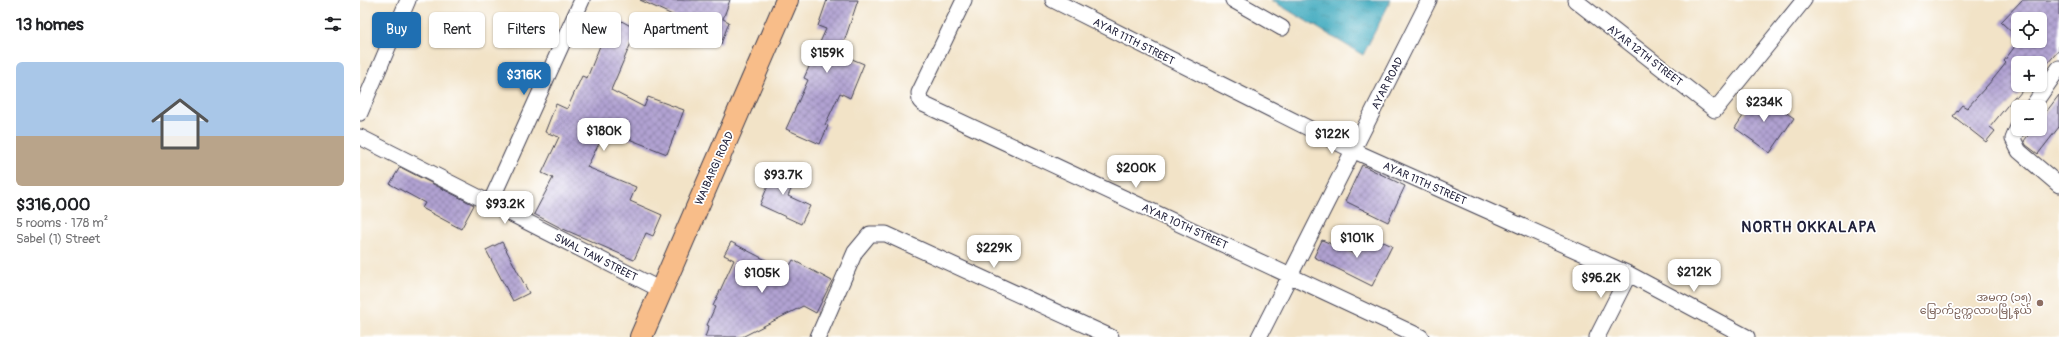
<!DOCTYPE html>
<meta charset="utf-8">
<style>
:root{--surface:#fff;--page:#f6f6f6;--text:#202124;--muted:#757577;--accent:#1f6fb2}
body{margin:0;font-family:Pangolin,"Noto Sans Myanmar",sans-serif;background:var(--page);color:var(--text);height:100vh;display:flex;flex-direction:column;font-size:15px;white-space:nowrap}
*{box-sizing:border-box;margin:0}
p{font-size:13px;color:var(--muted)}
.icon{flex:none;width:22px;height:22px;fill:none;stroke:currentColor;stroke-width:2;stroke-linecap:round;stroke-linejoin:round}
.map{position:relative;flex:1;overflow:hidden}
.drawer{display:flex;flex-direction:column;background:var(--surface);width:360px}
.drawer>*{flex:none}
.top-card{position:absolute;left:12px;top:12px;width:380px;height:36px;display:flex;gap:8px}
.buttons{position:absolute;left:1651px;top:12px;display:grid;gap:8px}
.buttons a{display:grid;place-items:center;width:36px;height:36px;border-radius:6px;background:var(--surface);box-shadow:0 1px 3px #0004;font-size:20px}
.price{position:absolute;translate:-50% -34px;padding:0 9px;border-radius:8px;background:#fff;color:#222;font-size:13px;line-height:26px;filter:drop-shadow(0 1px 2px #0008)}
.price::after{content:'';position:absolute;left:50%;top:24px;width:12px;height:9px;margin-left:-6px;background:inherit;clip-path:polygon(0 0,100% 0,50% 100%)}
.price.selected{background:var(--accent);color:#fff}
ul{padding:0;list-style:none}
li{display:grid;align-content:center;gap:8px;height:212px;padding:0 16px}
li span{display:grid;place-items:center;height:124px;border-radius:6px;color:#555}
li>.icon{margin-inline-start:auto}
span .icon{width:72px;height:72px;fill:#fffc;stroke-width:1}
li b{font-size:17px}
h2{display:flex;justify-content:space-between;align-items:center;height:48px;padding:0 16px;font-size:17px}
.chip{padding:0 14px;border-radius:6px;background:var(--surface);box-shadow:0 1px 3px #0004;font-size:14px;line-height:36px}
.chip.selected{background:var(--accent);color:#fff}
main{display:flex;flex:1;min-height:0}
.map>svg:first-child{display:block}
.water{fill:url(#water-ripples);stroke:#30667c}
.building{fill:url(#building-cross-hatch)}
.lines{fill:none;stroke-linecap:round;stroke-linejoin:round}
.minor-casing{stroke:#413f50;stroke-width:17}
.primary-casing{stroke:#413f50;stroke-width:24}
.minor{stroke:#fff;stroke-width:15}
.primary{stroke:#f8bd89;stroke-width:22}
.education-dot{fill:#8d6e63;stroke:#fff;stroke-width:1.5}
.labels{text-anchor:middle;stroke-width:3.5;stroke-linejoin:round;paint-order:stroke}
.street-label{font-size:11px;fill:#22223b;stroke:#fff}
.education-label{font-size:11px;fill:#785e54;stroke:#fff;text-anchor:end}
.district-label{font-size:15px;font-weight:bold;letter-spacing:1px;fill:#22223b;stroke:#fff}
</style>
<main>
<section class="drawer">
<h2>13 homes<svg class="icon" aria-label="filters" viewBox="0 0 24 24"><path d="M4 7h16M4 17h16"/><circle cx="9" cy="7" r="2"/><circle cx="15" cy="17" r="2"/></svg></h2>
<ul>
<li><span style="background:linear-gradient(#a9c7e8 60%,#b9a48a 0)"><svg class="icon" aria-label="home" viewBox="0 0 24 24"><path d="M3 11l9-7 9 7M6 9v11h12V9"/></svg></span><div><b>$316,000</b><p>5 rooms · 178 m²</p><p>Sabel (1) Street</p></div></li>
</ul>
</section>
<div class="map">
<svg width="1699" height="337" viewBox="0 0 1699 337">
<defs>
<pattern id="water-ripples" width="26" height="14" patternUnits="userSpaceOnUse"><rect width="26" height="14" fill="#3da9bd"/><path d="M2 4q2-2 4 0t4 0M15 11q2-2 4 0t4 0" fill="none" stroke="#33899b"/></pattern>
<pattern id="building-cross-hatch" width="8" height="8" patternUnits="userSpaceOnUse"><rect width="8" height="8" fill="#b1a2d2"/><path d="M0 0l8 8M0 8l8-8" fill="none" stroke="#9084ac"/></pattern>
</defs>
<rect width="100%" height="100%" fill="#fff"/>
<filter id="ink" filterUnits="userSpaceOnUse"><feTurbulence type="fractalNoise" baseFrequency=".025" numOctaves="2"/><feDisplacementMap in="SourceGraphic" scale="8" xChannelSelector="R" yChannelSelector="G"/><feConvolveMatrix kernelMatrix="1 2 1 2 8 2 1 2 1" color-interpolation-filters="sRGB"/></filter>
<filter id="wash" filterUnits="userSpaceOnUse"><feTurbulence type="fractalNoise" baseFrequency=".012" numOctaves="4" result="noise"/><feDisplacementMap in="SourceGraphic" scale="16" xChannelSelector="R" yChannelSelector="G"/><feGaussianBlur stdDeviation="0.9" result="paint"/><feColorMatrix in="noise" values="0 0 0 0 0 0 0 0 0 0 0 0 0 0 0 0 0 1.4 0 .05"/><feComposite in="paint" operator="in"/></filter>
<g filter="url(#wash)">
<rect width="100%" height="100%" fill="#f2e3c7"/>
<path class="water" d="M911,0H1031L1003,55Z"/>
<g id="blocks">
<path class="building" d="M280,0H370L363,19L369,22L361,44L318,24L321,19Z
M467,0H498L480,54L504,64L490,98L480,93L465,125L468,126L460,144L426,129L448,80L444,78L466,29L458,26Z
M1662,0H1699V50L1681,71L1680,63H1658V85H1667L1657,97L1655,96L1630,127L1635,131L1626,142L1593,116L1602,105L1607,108L1634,78L1646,63L1644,61L1659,41H1680V19H1658V38L1641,22Z
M249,14L285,34L279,47L271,43L251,90L284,107L288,97L324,110L307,154L246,130L227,167L276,187L270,201L302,215L293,236L286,233L274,260L201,228L174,214L193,178L182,173L199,137L185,132L196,104L207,109L222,76L227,78L246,31L241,28Z
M1398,94L1434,118L1410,153L1375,128Z
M1699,95V127L1678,154L1666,145L1664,141L1673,129H1680V120Z
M1002,165L1045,186L1028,222L985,201Z
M411,166L437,177L428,196L450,206L441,224L400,205L409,183L405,181Z
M40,167L114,205L101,229L62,208L65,203L30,184Z
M1007,234L1032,246L1012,286L954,257L962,240L997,255Z
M142,242L169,293L153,301L126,250Z
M371,242L427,271L433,260L472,281L456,313L443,306L382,337H345L349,326L347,325L355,307L353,306L374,260L364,255Z"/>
</g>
</g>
<g filter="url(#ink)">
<use href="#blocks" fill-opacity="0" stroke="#413f50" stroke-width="1"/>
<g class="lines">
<g class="minor-casing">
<path id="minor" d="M604,0L559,93L560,101L563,104L1061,337
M693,0L992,150L1269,274L1387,337
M873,0L922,28
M1215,0L1355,110L1444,0
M1672,107L1699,68
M0,113L48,0
M1658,127L1653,139L1659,151L1699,185
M0,137L301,290
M130,203L222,0
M458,337L495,252L510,234H526L751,337
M899,337L1069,0
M1237,337L1269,274"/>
</g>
<g class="primary-casing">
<path id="primary" d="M281,337L427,0"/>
</g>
<use href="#minor" class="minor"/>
<use href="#primary" class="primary"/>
</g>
</g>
<circle class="education-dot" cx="1680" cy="303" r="4"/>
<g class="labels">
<g class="street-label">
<text transform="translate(774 41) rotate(27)" y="4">AYAR 11TH STREET</text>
<text transform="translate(1285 55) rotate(38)" y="4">AYAR 12TH STREET</text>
<text transform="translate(1027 83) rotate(-63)" y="4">AYAR ROAD</text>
<text transform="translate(354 168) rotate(-66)" y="4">WAIBARGI ROAD</text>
<text transform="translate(1065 183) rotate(24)" y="4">AYAR 11TH STREET</text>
<text transform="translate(825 226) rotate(25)" y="4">AYAR 10TH STREET</text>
<text transform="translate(236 257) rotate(27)" y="4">SWAL TAW STREET</text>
</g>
<g class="education-label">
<text x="1672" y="301">အမက (၁၅)<tspan x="1672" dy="13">မြောက်ဥက္ကလာပမြို့နယ်</tspan></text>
</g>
<g class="district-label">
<text x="1449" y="232">NORTH OKKALAPA</text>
</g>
</g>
</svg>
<div class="buttons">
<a><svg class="icon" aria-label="locate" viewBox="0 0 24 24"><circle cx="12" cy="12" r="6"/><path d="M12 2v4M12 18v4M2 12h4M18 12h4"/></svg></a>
<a>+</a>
<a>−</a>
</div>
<b class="price" style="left:467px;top:74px">$159K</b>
<b class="price selected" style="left:164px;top:96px">$316K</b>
<b class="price" style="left:1404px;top:123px">$234K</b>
<b class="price" style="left:244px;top:152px">$180K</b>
<b class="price" style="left:972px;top:155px">$122K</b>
<b class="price" style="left:776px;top:189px">$200K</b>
<b class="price" style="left:423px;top:196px">$93.7K</b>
<b class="price" style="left:145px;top:225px">$93.2K</b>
<b class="price" style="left:997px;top:259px">$101K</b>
<b class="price" style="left:634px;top:269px">$229K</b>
<b class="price" style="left:1334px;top:293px">$212K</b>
<b class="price" style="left:402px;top:294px">$105K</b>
<b class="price" style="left:1241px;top:299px">$96.2K</b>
<div class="top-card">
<a class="chip selected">Buy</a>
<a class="chip">Rent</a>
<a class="chip">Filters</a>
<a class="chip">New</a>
<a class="chip">Apartment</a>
</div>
</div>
</main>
